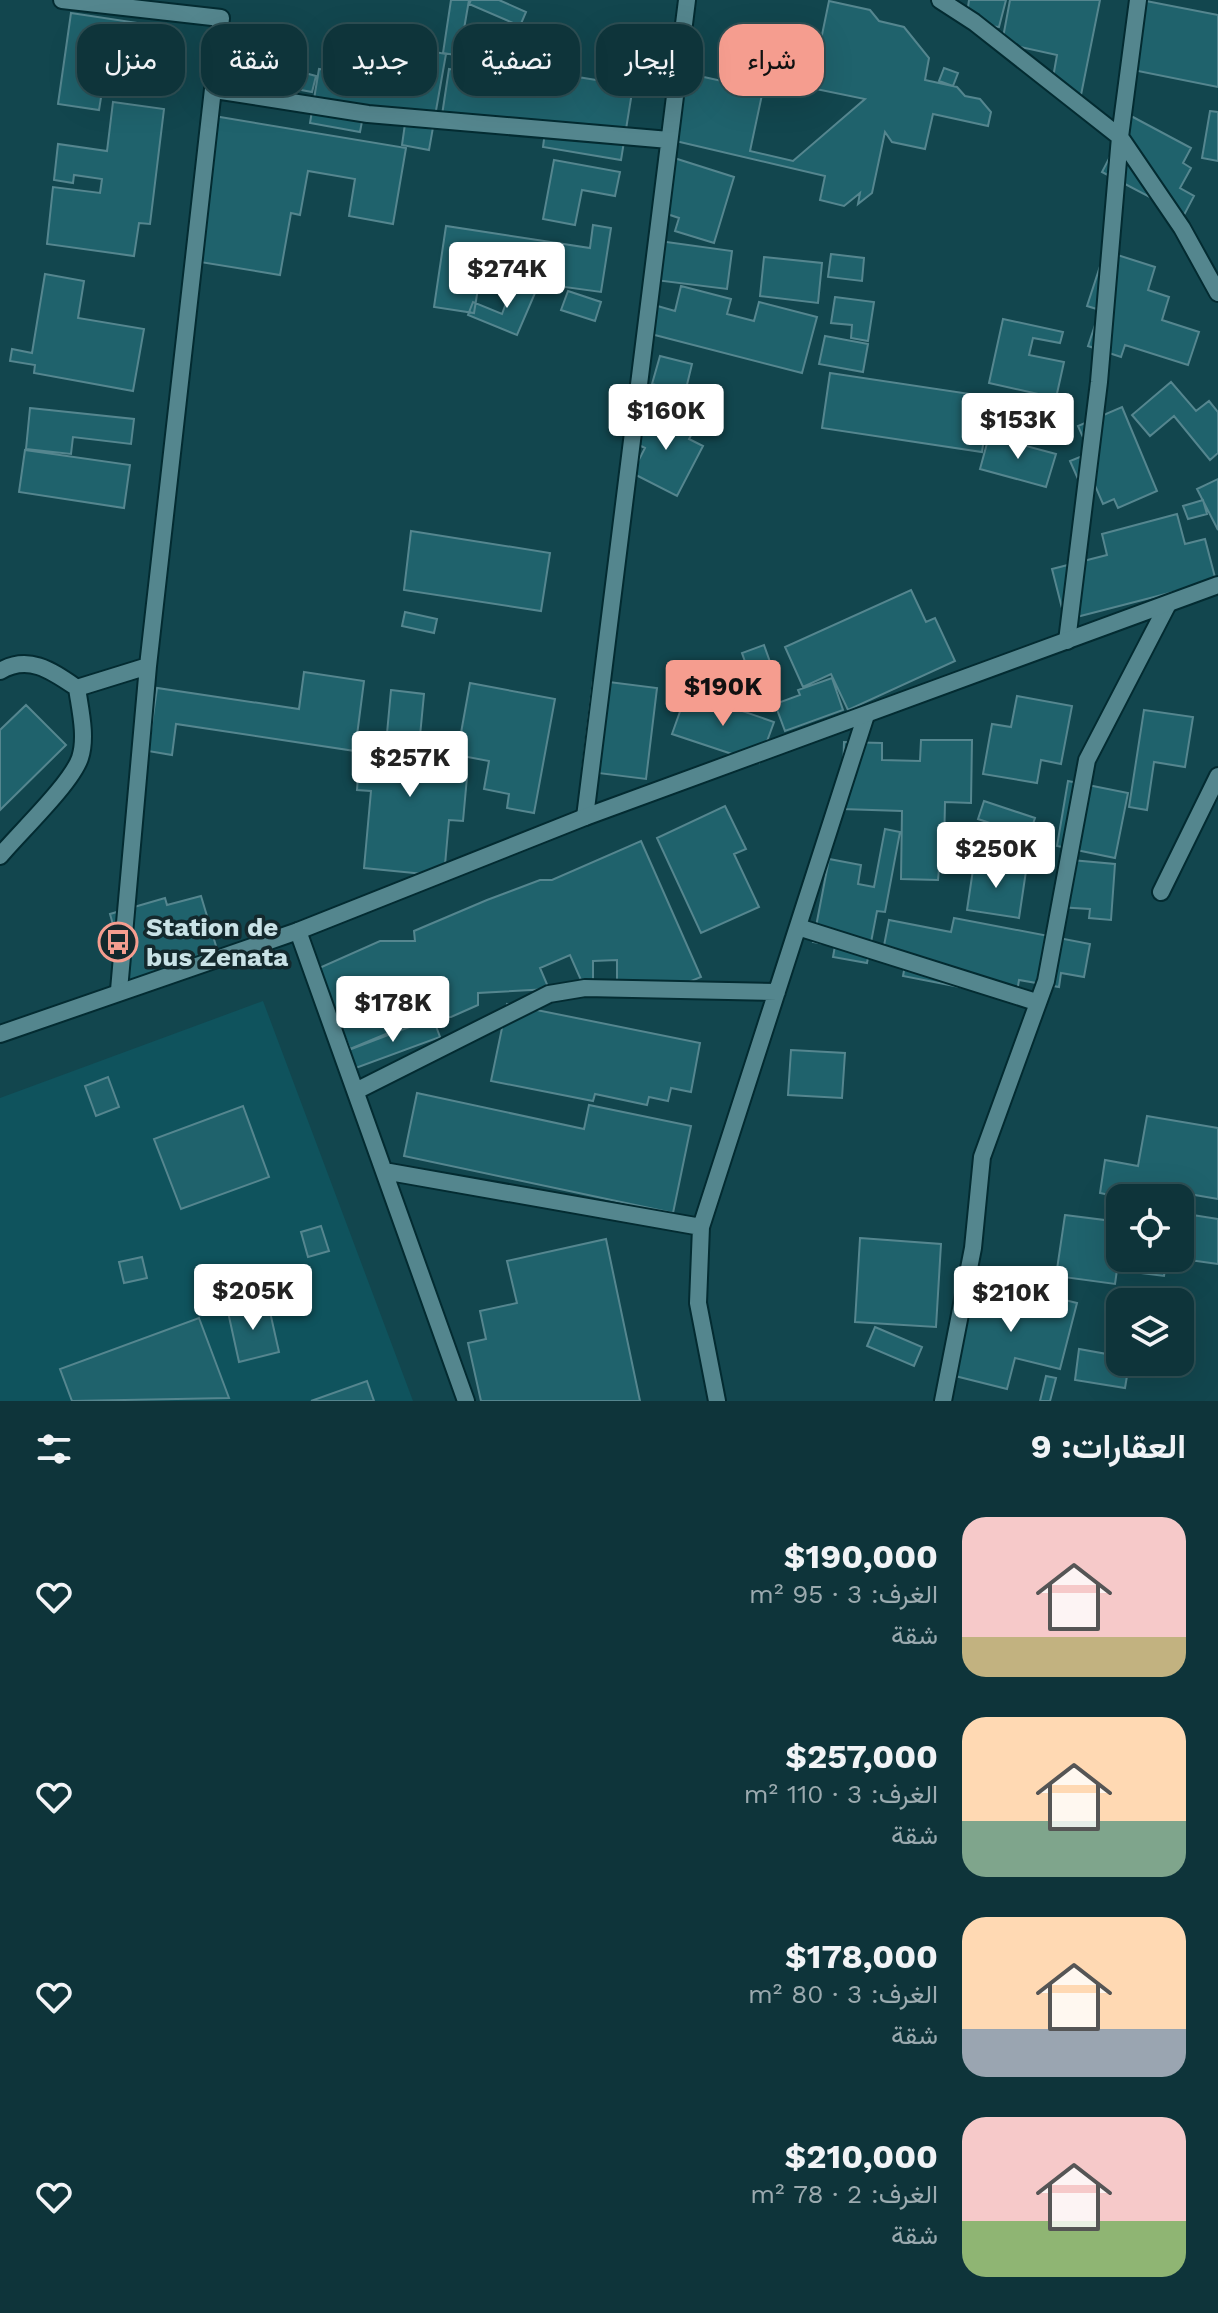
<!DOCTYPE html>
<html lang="ar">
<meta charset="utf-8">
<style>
:root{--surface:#0e343a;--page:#1c3f45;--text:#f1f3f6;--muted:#9baaaf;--line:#2e4f54;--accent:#f59d8f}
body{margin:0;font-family:"Work Sans",Vazirmatn,sans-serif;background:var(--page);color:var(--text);direction:rtl;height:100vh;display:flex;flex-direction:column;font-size:30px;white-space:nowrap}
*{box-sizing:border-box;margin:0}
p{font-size:26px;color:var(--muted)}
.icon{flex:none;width:44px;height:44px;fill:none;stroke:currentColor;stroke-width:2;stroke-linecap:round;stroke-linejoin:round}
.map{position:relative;height:1401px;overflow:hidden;direction:ltr}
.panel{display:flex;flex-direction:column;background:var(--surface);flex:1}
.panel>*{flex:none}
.guide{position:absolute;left:24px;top:24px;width:800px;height:72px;direction:rtl;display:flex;gap:16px}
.tools{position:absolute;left:1106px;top:1184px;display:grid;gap:16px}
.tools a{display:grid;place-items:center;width:88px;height:88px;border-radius:16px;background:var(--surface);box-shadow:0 8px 32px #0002,0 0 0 2px var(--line);font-size:40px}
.price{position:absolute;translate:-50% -68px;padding:0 18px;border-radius:8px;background:#fff;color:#222;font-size:26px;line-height:52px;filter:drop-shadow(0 2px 4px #0008)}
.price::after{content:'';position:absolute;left:50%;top:48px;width:24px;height:18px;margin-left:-12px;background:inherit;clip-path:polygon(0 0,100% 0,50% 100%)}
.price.on{background:var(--accent);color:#111}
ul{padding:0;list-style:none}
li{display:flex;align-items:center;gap:24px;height:200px;padding:0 32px}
li span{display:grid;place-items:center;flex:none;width:224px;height:160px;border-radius:24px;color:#555}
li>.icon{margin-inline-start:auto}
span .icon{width:96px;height:96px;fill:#fffc;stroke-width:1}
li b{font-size:34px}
h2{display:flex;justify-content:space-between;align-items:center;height:96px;padding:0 32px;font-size:34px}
.chip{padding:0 28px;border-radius:24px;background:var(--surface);box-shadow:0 8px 32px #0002,0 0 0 2px var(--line);font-size:28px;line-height:72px}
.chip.on{background:var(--accent);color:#111}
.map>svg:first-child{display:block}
.built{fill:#0f535d}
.building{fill:#1f626c;stroke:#55868f;stroke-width:2}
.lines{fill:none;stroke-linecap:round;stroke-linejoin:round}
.minor-casing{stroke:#032b31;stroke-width:20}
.tertiary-casing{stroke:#032b31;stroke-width:20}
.minor{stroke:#54868e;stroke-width:16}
.tertiary{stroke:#54868e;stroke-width:16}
.labels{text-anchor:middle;stroke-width:7;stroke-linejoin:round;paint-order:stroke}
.poi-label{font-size:26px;font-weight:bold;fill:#c9e2e6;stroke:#14292d;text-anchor:start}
</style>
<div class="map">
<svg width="1218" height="1401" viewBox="0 0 1218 1401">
<rect width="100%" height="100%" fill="#12464e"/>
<path class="built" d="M263,1001L413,1401H0V1098Z"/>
<path class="building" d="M451,0H469L464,29L501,35L497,62L443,53Z
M471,0H499L526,12L520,26L469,4Z
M969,0H1006L999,27L986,26L967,14Z
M1010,0H1100L1081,95L1051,89L1057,55L1002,43Z
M1141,0L1218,15V87L1123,68Z
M829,1L870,10L879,21L904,27L929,58L925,80L957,87L965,96L980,99L991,112L988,126L933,114L925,149L892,142L885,132L872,193L858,204L860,193L844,206L820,200L825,176L667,139L681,72L763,90L750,151L793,161L865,99L811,88Z
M71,13L171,28L161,93L103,85L99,110L58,104Z
M413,48L446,54L429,150L402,145L405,124L363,116L360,132L310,123L319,69L382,80L386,57L410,61Z
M944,68L958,73L953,86L939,81Z
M449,69L539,84L541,71L633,86L621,160L543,147L545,132L442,115Z
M305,73L316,76L312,92L301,90Z
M113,102L164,109L150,224L139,223L134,256L47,244L53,187L100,193L102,179L74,175L73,183L54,180L58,144L107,151Z
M1210,111L1218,112V161L1202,158Z
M214,116L406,148L393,224L349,216L355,179L308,171L300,215L291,213L280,275L194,261Z
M1131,116L1191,148L1183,163L1191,168L1180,188L1194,196L1184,215L1102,172Z
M671,157L734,177L714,243L675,231L679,218L655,210Z
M554,160L620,172L615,196L582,190L575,225L543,219Z
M593,225L611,228L601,292L550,285L556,270L537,267L535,284L480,276L474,313L434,307L446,226L590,248Z
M652,240L732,251L727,289L647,279Z
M1105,251L1155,267L1148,290L1169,297L1162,320L1199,332L1188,365L1125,345L1121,357L1088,346L1100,310L1087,306Z
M831,254L864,258L862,281L828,277Z
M764,257L822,263L818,303L760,296Z
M45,274L84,281L78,318L144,329L133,391L34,373L35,365L10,361L12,349L32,353Z
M508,282L535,293L517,335L468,315L473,302L502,314L511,290L506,288Z
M681,286L731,299L727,314L754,321L759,302L817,317L802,373L647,333L654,305L675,311Z
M568,291L601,302L595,321L561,310Z
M835,297L874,302L868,341L851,338L852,325L831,323Z
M1003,319L1063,332L1060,343L1033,338L1029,355L1064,362L1056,398L989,383Z
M825,336L868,344L863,372L819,364Z
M660,356L692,364L685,393L652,384Z
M830,373L990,397L982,452L822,428Z
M1171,382L1196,411L1209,401L1218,412V453L1210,460L1174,416L1150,436L1132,415Z
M654,407L695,428L689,439L703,446L677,496L632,473L645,448L635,443Z
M1122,407L1157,491L1118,508L1114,499L1103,504L1094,483L1082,488L1070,461L1090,453L1078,426Z
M30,408L134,419L131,444L73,437L71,454L26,449Z
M989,436L1056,454L1046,487L980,469Z
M25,450L130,465L124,508L19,492Z
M1218,479V530L1197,489Z
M1203,500L1207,514L1188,519L1183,506Z
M1177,514L1185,544L1205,539L1216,581L1065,620L1052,569L1107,555L1102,534Z
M411,531L550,553L541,611L404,590Z
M911,590L926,622L935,618L955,661L848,710L831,674L803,687L785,647Z
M405,612L437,619L434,633L402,626Z
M764,645L770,662L748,670L742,653Z
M304,672L364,681L355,751L176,724L172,755L148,751L157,688L299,709Z
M832,678L843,710L785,731L775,704L800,695L798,690Z
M593,680L657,688L646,779L582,771Z
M470,683L555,699L534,813L507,808L509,794L484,789L489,761L457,755Z
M391,690L424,694L420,736L438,737L437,754L416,752L414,772L467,777L463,821L449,820L444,876L364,868L371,791L357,790L359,763L376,765L375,778L394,780L396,755H385Z
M687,692L774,722L759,763L672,734Z
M1017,696L1072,706L1061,764L1041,760L1037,783L983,774L992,724L1011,727Z
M26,705L66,745L0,810V730Z
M1144,710L1193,717L1185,767L1154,762L1147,810L1129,807Z
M921,740H972L971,803L945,802L944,848L959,849V870L939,869L938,880L901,879L902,811L842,809L844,742L882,743V760L920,761Z
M1068,781L1128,793L1115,858L1057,846Z
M984,801L1035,818L1022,857L1006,852L1014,831L978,819Z
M725,806L746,849L734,854L759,907L701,933L657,838Z
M885,829L900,832L885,912L877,911L867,963L833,957L835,946L813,942L829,859L861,865L858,884L874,887Z
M641,841L701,977L672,989L617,990V960L593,961V980H581L570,955L540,968L549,989L478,993V1005L451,1017L424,1018L350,1049L317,969L380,941H415L414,931L487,900L540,880H552Z
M1060,859L1115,864L1111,920L1089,918L1090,909L1057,907Z
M974,863L1026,871L1019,918L967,910Z
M201,896L219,956L129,982L110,914L165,898L167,905Z
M954,918L1090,944L1084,977L1061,973L1059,987L1019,980L1016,998L903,976L906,960L882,956L889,920L951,932Z
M507,1004L700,1043L691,1092L671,1088L668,1101L649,1097L647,1105L595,1094L593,1101L491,1081Z
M433,1018L440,1037L353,1069L346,1051Z
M791,1050L845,1053L842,1098L788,1095Z
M108,1077L119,1107L96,1116L85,1086Z
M417,1093L584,1129L589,1105L691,1126L673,1213L404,1156Z
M243,1106L269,1177L181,1209L154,1139Z
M1147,1116L1218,1128V1199L1183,1193L1180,1210V1198H1124L1100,1193L1105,1160L1138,1166Z
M1180,1213L1218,1219V1264L1175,1258H1180Z
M1065,1215L1120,1222V1258H1167L1164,1276L1117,1270L1115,1284L1056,1276Z
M321,1226L329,1251L308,1257L301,1232Z
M860,1238L941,1244L936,1327L855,1322Z
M606,1239L640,1401H481L468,1343L486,1339L480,1311L517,1303L507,1261Z
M142,1257L147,1278L124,1283L119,1262Z
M987,1281L1077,1303L1060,1369L1015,1358L1007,1389L947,1374L964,1309L979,1313Z
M268,1303L279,1352L239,1362L228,1312Z
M1114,1304L1120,1305V1362H1161L1159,1375L1128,1370L1125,1388L1075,1380L1079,1349L1107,1354Z
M199,1318L229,1398L72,1401L60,1369Z
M875,1327L922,1347L914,1366L867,1346Z
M1046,1376L1056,1378L1050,1401H1040Z
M367,1381L374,1401H311Z"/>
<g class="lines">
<g class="minor-casing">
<path id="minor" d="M62,0L221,18L148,666
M940,0L974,22L1120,137L1182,228L1218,293
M215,90L368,114L669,140
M1067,641L1099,382L1120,137L1138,0
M0,671C29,654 52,671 77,688L148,666L119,990
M585,817L687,0
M0,856C20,832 71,784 80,758C87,737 80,709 77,688
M1161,892L1218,776
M798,927L1036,1002
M298,931L466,1401
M356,1091L549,994L585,988L777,992
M384,1171L701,1227L698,1303L717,1401
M701,1227L866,715
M943,1401L973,1248L982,1157L1046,981L1087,760L1168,604"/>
</g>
<g class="tertiary-casing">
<path id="tertiary" d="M0,1034L298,931L585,817L1218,585"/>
</g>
<use href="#minor" class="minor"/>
<use href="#tertiary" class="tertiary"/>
</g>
<defs>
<g id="bus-ring" transform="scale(2)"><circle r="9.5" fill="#14292d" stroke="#f59d8f" stroke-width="1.5"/><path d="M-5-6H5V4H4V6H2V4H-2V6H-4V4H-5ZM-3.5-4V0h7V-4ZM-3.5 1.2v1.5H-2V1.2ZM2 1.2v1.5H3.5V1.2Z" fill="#f59d8f"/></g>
</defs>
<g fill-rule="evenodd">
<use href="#bus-ring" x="118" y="942"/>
</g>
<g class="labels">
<g class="poi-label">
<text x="146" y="936">Station de<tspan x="146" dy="30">bus Zenata</tspan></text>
</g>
</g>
</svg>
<div class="tools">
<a><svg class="icon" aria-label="locate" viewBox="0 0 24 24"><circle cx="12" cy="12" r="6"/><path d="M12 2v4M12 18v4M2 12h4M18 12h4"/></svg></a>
<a><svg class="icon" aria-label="layers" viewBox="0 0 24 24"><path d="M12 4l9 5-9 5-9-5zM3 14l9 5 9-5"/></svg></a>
</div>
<b class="price" style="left:507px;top:310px">$274K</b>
<b class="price" style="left:666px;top:452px">$160K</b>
<b class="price" style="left:1018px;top:461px">$153K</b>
<b class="price on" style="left:723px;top:728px">$190K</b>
<b class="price" style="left:410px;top:799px">$257K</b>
<b class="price" style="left:996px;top:890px">$250K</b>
<b class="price" style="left:393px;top:1044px">$178K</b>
<b class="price" style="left:253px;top:1332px">$205K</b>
<b class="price" style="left:1011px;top:1334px">$210K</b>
<div class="guide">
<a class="chip on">شراء</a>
<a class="chip">إيجار</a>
<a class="chip">تصفية</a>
<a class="chip">جديد</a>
<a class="chip">شقة</a>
<a class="chip">منزل</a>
</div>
</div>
<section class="panel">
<h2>العقارات: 9<svg class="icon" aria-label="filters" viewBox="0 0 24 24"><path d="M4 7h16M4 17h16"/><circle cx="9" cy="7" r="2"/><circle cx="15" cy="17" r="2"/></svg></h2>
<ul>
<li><span style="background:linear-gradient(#f6c9c9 75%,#c2b280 0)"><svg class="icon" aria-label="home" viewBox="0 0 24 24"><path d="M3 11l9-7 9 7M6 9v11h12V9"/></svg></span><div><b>$190,000</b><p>الغرف: 3 · 95 m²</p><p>شقة</p></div><svg class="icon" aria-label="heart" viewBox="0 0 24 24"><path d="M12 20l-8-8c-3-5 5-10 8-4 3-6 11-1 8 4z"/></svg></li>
<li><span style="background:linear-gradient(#ffd9b3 65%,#7fa58c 0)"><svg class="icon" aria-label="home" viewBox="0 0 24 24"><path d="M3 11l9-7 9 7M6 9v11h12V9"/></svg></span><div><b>$257,000</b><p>الغرف: 3 · 110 m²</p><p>شقة</p></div><svg class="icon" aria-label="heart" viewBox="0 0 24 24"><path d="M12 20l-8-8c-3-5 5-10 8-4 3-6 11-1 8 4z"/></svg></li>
<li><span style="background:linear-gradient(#ffd9b3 70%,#9aa5b1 0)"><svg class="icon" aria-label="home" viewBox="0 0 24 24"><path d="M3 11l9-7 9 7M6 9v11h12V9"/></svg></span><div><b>$178,000</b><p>الغرف: 3 · 80 m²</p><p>شقة</p></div><svg class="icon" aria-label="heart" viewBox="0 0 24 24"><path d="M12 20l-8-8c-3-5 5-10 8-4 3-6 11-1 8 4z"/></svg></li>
<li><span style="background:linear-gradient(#f6c9c9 65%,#8fb573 0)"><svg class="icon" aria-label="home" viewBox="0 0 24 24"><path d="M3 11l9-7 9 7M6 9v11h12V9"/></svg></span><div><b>$210,000</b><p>الغرف: 2 · 78 m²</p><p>شقة</p></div><svg class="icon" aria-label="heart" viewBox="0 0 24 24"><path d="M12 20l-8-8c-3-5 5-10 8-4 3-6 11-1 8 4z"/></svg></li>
</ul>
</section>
